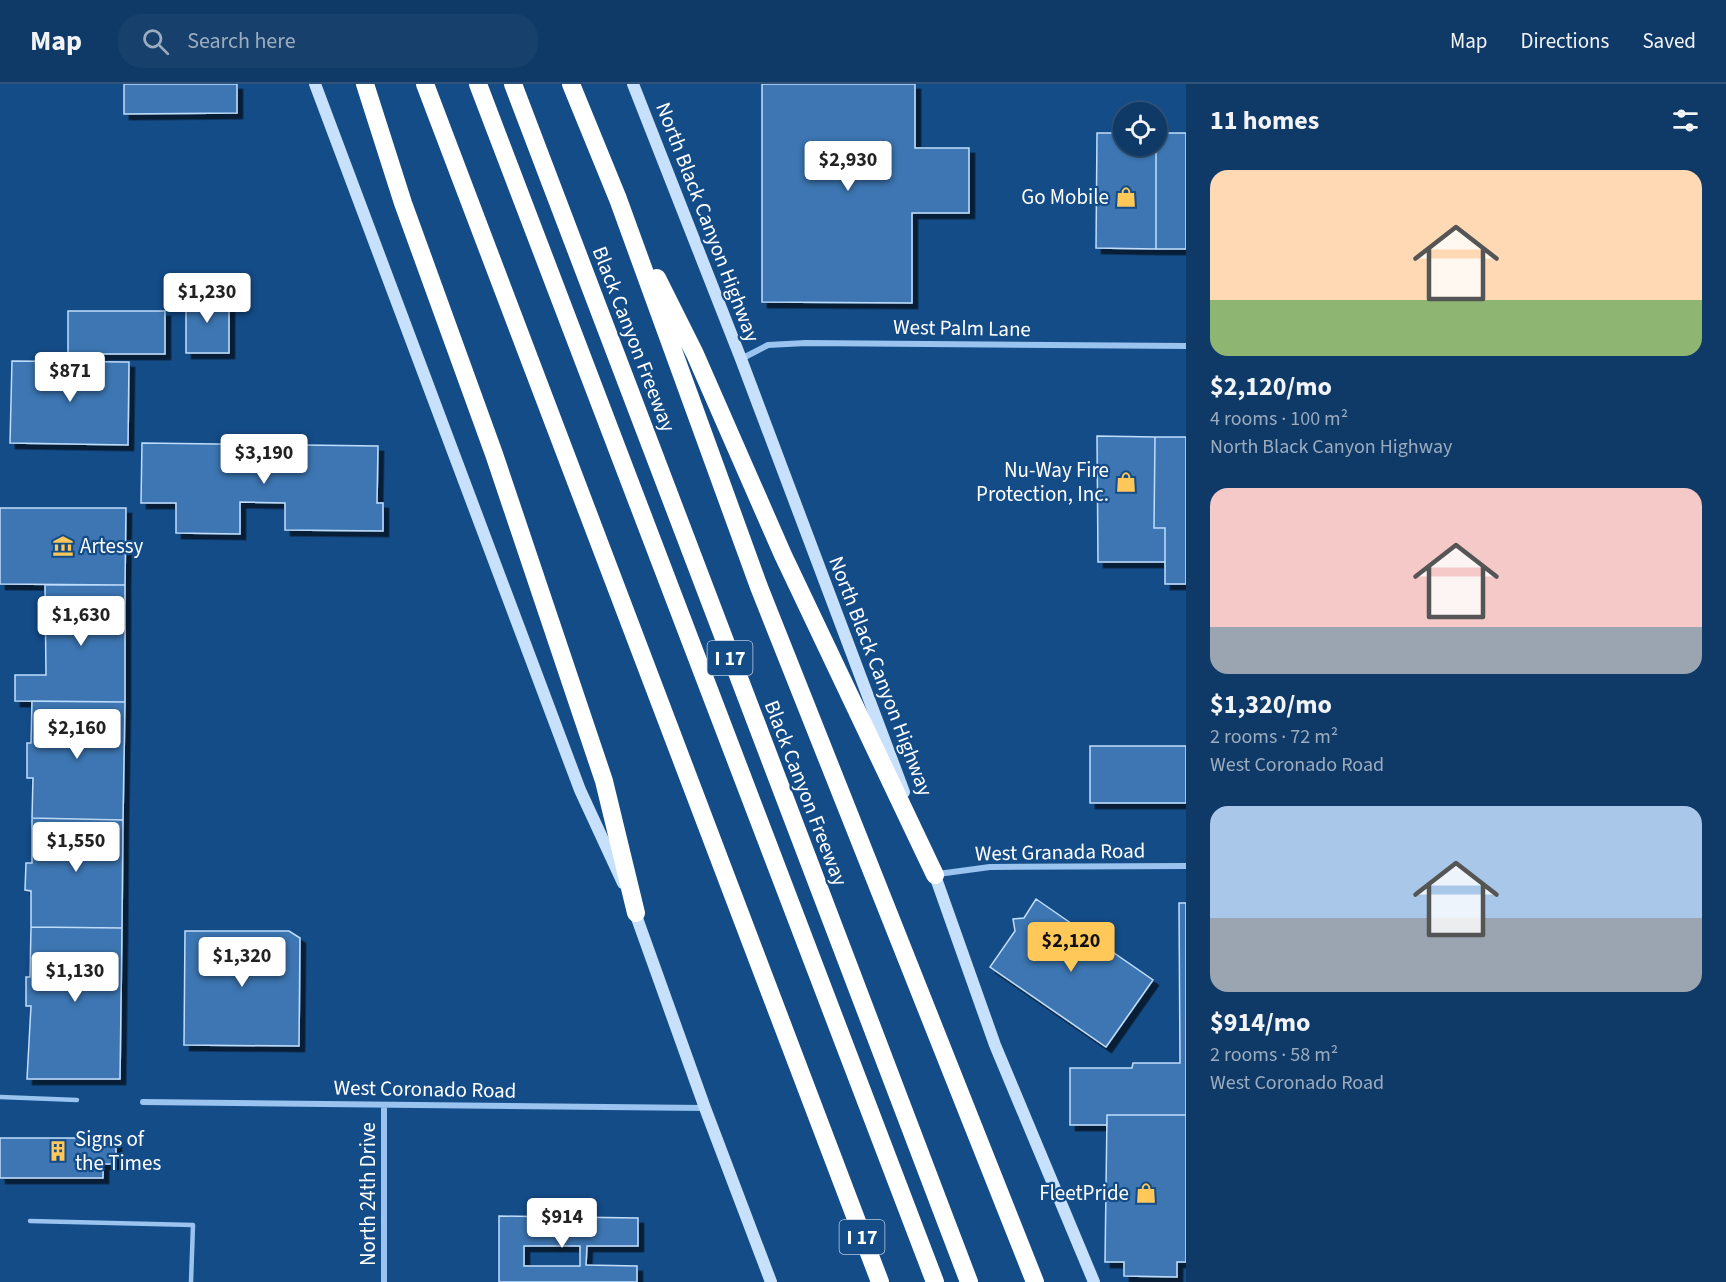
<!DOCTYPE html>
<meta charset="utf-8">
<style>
:root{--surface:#0f3966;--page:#18406c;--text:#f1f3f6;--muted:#9bacbf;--line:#2f537a;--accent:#ffc858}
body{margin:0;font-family:"Source Sans 3",sans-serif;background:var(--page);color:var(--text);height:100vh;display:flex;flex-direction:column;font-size:22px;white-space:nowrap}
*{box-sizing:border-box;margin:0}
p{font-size:20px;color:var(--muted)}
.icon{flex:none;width:33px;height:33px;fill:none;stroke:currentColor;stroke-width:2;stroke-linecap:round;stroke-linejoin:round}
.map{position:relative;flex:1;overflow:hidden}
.drawer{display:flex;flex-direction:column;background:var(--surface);width:540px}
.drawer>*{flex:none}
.buttons{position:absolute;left:1113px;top:18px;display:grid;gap:12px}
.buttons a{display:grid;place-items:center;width:54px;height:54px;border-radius:50%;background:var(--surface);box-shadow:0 2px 4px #0004,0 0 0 2px var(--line);font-size:30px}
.price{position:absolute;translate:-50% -51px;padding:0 14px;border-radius:6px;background:#fff;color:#222;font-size:20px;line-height:39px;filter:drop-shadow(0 2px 3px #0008)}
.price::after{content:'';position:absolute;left:50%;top:36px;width:18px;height:14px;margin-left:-9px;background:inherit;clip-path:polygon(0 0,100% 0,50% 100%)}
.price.current{background:var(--accent);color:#111}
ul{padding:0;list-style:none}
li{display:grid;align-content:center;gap:12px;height:318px;padding:0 24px}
li span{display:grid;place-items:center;height:186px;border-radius:18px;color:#555}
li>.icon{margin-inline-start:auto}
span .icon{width:108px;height:108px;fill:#fffc;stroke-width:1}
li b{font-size:26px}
h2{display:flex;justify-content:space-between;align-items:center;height:72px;padding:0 24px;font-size:26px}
header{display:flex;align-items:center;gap:36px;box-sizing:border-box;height:84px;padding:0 30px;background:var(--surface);border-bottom:2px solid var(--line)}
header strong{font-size:28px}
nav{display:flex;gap:33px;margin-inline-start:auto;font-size:21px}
.search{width:420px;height:54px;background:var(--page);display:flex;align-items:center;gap:15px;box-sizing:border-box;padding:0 21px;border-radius:24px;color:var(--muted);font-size:22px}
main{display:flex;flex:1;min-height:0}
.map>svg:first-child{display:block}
.building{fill:#3d76b2;stroke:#c0ddfb;stroke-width:1.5;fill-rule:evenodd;filter:url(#shadow)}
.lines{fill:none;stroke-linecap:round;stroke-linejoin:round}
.lane{stroke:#9ac4ef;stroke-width:4.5}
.street{stroke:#9ac4ef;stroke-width:6}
.secondary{stroke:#c7e0fb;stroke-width:12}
.highway{stroke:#fff;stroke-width:18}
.labels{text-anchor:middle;stroke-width:4.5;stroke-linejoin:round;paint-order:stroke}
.shield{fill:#144c88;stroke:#b8c9db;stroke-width:1.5}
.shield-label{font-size:20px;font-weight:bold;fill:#fff}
.poi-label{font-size:21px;fill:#fff;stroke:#144c88;text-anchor:end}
.street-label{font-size:21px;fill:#fff;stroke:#144c88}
</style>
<header>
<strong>Map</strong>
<div class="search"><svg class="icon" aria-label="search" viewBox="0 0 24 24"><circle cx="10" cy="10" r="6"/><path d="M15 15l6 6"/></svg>Search here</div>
<nav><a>Map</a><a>Directions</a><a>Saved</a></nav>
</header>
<main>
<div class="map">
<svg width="1186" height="1198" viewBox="0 0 1186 1198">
<defs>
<filter id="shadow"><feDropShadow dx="5.5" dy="5.5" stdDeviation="0" flood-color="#0009"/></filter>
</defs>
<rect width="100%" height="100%" fill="#144c88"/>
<path class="building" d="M124,0H237V29L124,30Z
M762,0H915V64H969V129H912V219L762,218Z
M1097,49H1124V62H1156V165L1096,164Z
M1156,49H1186V165H1156Z
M186,211H229V269H186Z
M68,227H165V270H68Z
M12,277L129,278L128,361L10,359Z
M1097,352L1155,353L1154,444H1165V478H1098Z
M1155,353H1186V500H1165V444H1154Z
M142,359L378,362L377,419H383V447L285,446V419L240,418V450L176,449V419H141Z
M0,424H126L125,501L0,500Z
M45,501H125V618L15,617V591H46Z
M32,617L125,618L123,736L32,734L33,694H27V659H31Z
M1090,662H1186V719H1090Z
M32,734L123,736L122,844L31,843V807L25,806L26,779H32Z
M1036,815L1153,896L1106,963L990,883L1015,847L1013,835L1024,834Z
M1179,819H1186V1031H1107V1041H1070V984H1132L1133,979H1180Z
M31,843L122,844L120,995H27L31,922H26V893H30Z
M185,847H289L300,854L299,962L184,961Z
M1107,1031H1186V1178H1177V1193L1124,1192V1178H1105Z
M0,1054H116V1080H103V1094H0Z
M499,1132L638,1134V1162H587L586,1181L637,1182V1198H499ZM524,1162H580V1182H524Z"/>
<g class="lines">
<path class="lane" d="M0,1013L77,1016
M30,1137L193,1141L191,1198"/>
<path class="street" d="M741,275L768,261L806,259L1186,262
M938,790L990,783L1186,782
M143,1018L705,1024
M384,1198V1021"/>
<path class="secondary" d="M315,0L580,706L623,799
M633,0L741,275L904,708
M933,786L995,961L1094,1198
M633,823L705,1024L771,1198"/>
<path class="highway" d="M365,0L403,119L494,370L604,697L636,829
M425,0L880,1198
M478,0L935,1198
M513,0L969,1198
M571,0L618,115L759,503L1035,1198
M657,194L695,270L783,471L935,791"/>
</g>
<defs>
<g id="shop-bare" transform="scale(1.62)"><path d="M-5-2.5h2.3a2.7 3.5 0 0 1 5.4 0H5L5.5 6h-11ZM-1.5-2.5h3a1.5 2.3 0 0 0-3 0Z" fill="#ffc858" stroke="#144c88" stroke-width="2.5" paint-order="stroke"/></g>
<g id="museum-bare" transform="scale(1.62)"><path d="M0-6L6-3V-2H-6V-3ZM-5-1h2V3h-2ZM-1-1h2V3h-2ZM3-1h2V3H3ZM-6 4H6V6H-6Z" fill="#ffc858" stroke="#144c88" stroke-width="2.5" paint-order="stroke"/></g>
<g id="building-bare" transform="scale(1.62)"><path d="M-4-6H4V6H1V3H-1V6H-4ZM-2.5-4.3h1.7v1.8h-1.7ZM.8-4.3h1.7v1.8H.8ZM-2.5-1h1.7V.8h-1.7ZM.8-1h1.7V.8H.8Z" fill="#ffc858" stroke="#144c88" stroke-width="2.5" paint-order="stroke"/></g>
</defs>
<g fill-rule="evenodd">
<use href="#shop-bare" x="1126" y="113"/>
<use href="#shop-bare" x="1126" y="398"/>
<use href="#museum-bare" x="63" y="462"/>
<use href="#building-bare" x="58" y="1067"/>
<use href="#shop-bare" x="1146" y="1109"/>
</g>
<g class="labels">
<g class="shield">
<rect x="707.5" y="557" width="45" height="34" rx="4.5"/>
<rect x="839.5" y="1136" width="45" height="34" rx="4.5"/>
</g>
<g class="shield-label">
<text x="730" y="581">I 17</text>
<text x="862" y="1160">I 17</text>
</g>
<g class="poi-label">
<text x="1109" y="120">Go Mobile</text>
<text x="1109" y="393">Nu-Way Fire<tspan x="1109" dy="24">Protection, Inc.</tspan></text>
<text x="80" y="469" text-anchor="start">Artessy</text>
<text x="75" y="1062" text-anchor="start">Signs of<tspan x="75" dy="24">the Times</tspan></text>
<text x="1129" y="1116">FleetPride</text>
</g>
<g class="street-label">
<text transform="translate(708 138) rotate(69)" y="7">North Black Canyon Highway</text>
<text transform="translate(962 244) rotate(1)" y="7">West Palm Lane</text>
<text transform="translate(634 255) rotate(69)" y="7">Black Canyon Freeway</text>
<text transform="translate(881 592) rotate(69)" y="7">North Black Canyon Highway</text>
<text transform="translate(806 709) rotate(69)" y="7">Black Canyon Freeway</text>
<text transform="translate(1060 768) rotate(-1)" y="7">West Granada Road</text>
<text transform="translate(425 1005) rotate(1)" y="7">West Coronado Road</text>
<text transform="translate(368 1110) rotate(-90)" y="7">North 24th Drive</text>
</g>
</g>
</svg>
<div class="buttons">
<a><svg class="icon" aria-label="locate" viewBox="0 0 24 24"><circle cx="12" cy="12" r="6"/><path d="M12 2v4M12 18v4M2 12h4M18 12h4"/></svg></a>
</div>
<b class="price" style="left:848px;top:108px">$2,930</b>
<b class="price" style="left:207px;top:240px">$1,230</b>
<b class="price" style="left:70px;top:319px">$871</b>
<b class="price" style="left:264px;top:401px">$3,190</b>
<b class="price" style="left:81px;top:563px">$1,630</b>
<b class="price" style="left:77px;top:676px">$2,160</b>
<b class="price" style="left:76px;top:789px">$1,550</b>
<b class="price current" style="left:1071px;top:889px">$2,120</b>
<b class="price" style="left:242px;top:904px">$1,320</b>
<b class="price" style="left:75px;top:919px">$1,130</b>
<b class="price" style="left:562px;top:1165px">$914</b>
</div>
<section class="drawer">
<h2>11 homes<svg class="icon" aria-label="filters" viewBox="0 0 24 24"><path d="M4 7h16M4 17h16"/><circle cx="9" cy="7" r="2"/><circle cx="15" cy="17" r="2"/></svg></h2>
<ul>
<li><span style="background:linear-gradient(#ffd9b3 70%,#8fb573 0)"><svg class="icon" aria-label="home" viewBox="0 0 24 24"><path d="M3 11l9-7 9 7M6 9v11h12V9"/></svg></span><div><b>$2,120/mo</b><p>4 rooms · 100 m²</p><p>North Black Canyon Highway</p></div></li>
<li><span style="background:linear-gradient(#f6c9c9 75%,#9aa5b1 0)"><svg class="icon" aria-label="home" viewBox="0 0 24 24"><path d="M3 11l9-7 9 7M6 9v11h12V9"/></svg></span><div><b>$1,320/mo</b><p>2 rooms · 72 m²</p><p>West Coronado Road</p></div></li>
<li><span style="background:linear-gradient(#a9c7e8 60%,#9aa5b1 0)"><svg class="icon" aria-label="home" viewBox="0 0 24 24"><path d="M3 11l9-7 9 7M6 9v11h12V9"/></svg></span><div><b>$914/mo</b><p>2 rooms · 58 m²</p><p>West Coronado Road</p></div></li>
</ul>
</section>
</main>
